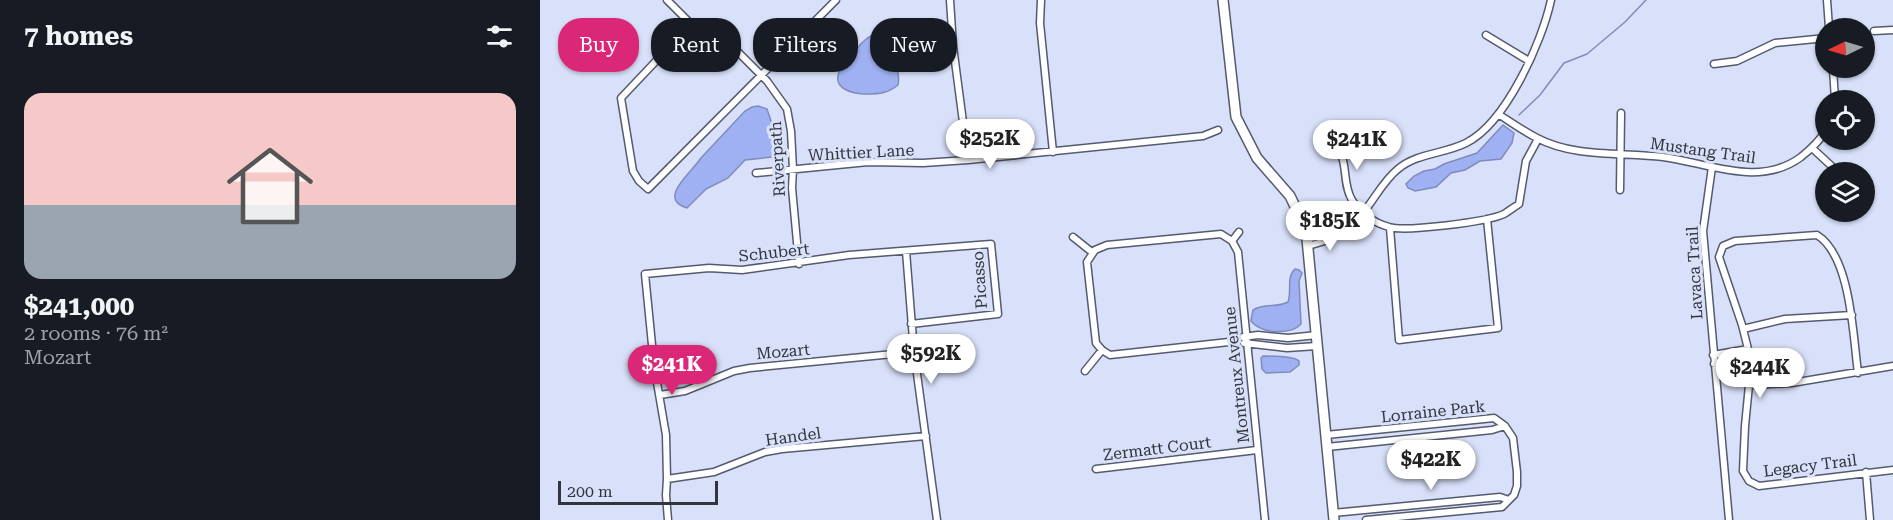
<!DOCTYPE html>
<meta charset="utf-8">
<style>
:root{--surface:#171b24;--page:#242831;--text:#f1f3f6;--muted:#9ea1a6;--accent:#db2777}
body{margin:0;font-family:"Roboto Serif",serif;background:var(--page);color:var(--text);height:100vh;display:flex;flex-direction:column;font-size:22px;white-space:nowrap}
*{box-sizing:border-box;margin:0}
p{font-size:20px;color:var(--muted)}
.icon{flex:none;width:33px;height:33px;fill:none;stroke:currentColor;stroke-width:2;stroke-linecap:round;stroke-linejoin:round}
.map{position:relative;flex:1;overflow:hidden}
.details{display:flex;flex-direction:column;background:var(--surface);width:540px}
.details>*{flex:none}
.banner{position:absolute;left:18px;top:18px;width:570px;height:54px;display:flex;gap:12px}
.needle{width:39px;rotate:265deg}
.buttons{position:absolute;left:1275px;top:18px;display:grid;gap:12px}
.buttons a{display:grid;place-items:center;width:60px;height:60px;border-radius:50%;background:var(--surface);box-shadow:0 2px 4px #0004;font-size:30px}
.scale{position:absolute;left:18px;bottom:15px;width:160px;box-sizing:border-box;padding-left:6px;border:3px solid #32343e;border-top:0;font-size:16px;line-height:21px;white-space:nowrap;color:#32343e;-webkit-text-stroke:4px #d9e1fa;paint-order:stroke}
.price{position:absolute;translate:-50% -51px;padding:0 14px;border-radius:21px;background:#fff;color:#222;font-size:20px;line-height:39px;filter:drop-shadow(0 2px 3px #0008)}
.price::after{content:'';position:absolute;left:50%;top:36px;width:18px;height:14px;margin-left:-9px;background:inherit;clip-path:polygon(0 0,100% 0,50% 100%)}
.price.active{background:var(--accent);color:#fff}
ul{padding:0;list-style:none}
li{display:grid;align-content:center;gap:12px;height:318px;padding:0 24px}
li span{display:grid;place-items:center;height:186px;border-radius:18px;color:#555}
li>.icon{margin-inline-start:auto}
span .icon{width:108px;height:108px;fill:#fffc;stroke-width:1}
li b{font-size:26px}
h2{display:flex;justify-content:space-between;align-items:center;height:72px;padding:0 24px;font-size:26px}
.tag{padding:0 21px;border-radius:24px;background:var(--surface);box-shadow:0 2px 4px #0004;font-size:21px;line-height:54px}
.tag.active{background:var(--accent);color:#fff}
main{display:flex;flex:1;min-height:0}
.map>svg:first-child{display:block}
.water{fill:#9fb1f2;stroke:#7e8cbc;stroke-width:1.5}
.lines{fill:none;stroke-linecap:round;stroke-linejoin:round}
.stream{stroke:#7e8cbc;stroke-width:1.5}
.minor-casing{stroke:#545a6f;stroke-width:9}
.secondary-casing{stroke:#545a6f;stroke-width:12}
.minor{stroke:#fff;stroke-width:6}
.secondary{stroke:#fff;stroke-width:9}
.labels{text-anchor:middle;stroke-width:6;stroke-linejoin:round;paint-order:stroke}
.street-label{font-size:16px;fill:#32343e;stroke:#d9e1fa}
</style>
<main>
<section class="details">
<h2>7 homes<svg class="icon" aria-label="filters" viewBox="0 0 24 24"><path d="M4 7h16M4 17h16"/><circle cx="9" cy="7" r="2"/><circle cx="15" cy="17" r="2"/></svg></h2>
<ul>
<li><span style="background:linear-gradient(#f6c9c9 60%,#9aa5b1 0)"><svg class="icon" aria-label="home" viewBox="0 0 24 24"><path d="M3 11l9-7 9 7M6 9v11h12V9"/></svg></span><div><b>$241,000</b><p>2 rooms · 76 m²</p><p>Mozart</p></div></li>
</ul>
</section>
<div class="map">
<svg width="1353" height="520" viewBox="0 0 1353 520">
<rect width="100%" height="100%" fill="#d9e1fa"/>
<path class="water" d="M339,33C350,42 361,71 358,85C348,93 340,94 327,94C315,94 292,90 299,72C301,69 305,64 308,61C315,51 325,35 339,33Z
M218,106L227,109C232,124 240,143 232,157L205,160L188,178L166,189L147,208C116,199 153,171 161,158L205,111L212,107Z
M963,125L974,133L972,143L961,159L940,161L925,170L911,173L896,187L875,191L868,188L866,184L874,176L884,171L895,169L904,164L937,153Z
M755,269L759,270L762,273L759,281L761,324C751,335 721,334 711,321L713,310C724,303 737,308 748,302C752,291 746,277 755,269Z
M723,356C731,356 753,356 759,361V365L750,372L726,373L722,369L721,358Z"/>
<g class="lines">
<path class="stream" d="M979,115L1000,95L1024,63L1047,54L1085,22L1106,0"/>
<g class="minor-casing">
<path id="minor" d="M127,0L151,24L191,45L227,81L247,109L251,131L253,169L252,188L259,264
M410,0L413,46L428,160
M501,0L500,23L513,152
M1287,0L1289,28
M151,24L81,98L93,171L99,181L108,189L296,0
M1334,31L1353,30
M946,35L989,61
M1174,64L1197,61L1235,43L1286,38
M1293,68L1295,100
M958,114C971,122 983,131 997,138C1035,158 1082,152 1123,157C1169,163 1219,188 1261,157C1271,149 1280,141 1286,130
M794,145C810,160 801,182 812,200C820,213 834,223 849,227C865,232 947,222 964,214C969,211 974,207 979,204L986,161L998,139
M1272,148L1298,172
M1172,167L1163,231L1189,520
M216,173L328,162L383,163L428,160L663,136L678,130
M1080,190L1081,113
M850,228L859,340L958,328L947,219
M533,237L553,253
M767,239C782,235 798,234 810,225C830,211 839,184 858,169C877,153 904,154 926,143C966,123 1002,42 1011,0
M692,241L681,234L567,245L555,250L547,262L556,343L562,350L570,355L698,341
M692,241L698,252L725,520
M692,241L699,232
M768,246L788,240L792,234
M366,251L374,352L397,520
M1203,329L1245,319L1312,315
M703,337L718,335L748,338L777,335
M704,343L747,348L777,346
M1173,355L1208,349
M1174,364L1208,360
M545,371L562,350
M1318,373C1313,336 1311,256 1277,235L1195,241L1183,246L1179,257L1202,325L1208,349L1209,385L1205,426L1203,471L1209,481L1219,486L1353,470
M1209,385L1252,383L1353,366
M120,395L145,391L194,371L210,368L374,352
M786,435L954,418L965,426L973,438L977,472V486L974,495L962,507L826,520
M787,447L952,430L965,426
M556,469L717,450
M1326,472L1330,520
M127,479L174,472L225,452L242,449L386,436
M793,513L960,497L969,500
M128,520L126,495L127,479L126,435L114,365L105,274L169,268L202,270L309,255L451,244L458,314L371,324"/>
</g>
<g class="secondary-casing">
<path id="secondary" d="M683,0L696,117L717,158L750,196L762,221L767,239L794,520"/>
</g>
<use href="#minor" class="minor"/>
<use href="#secondary" class="secondary"/>
</g>
<g class="labels">
<g class="street-label">
<text transform="translate(1163 150) rotate(8)" y="6">Mustang Trail</text>
<text transform="translate(321 152) rotate(-3)" y="6">Whittier Lane</text>
<text transform="translate(237 159) rotate(-93)" y="6">Riverpath</text>
<text transform="translate(234 252) rotate(-6)" y="6">Schubert</text>
<text transform="translate(1154 273) rotate(-93)" y="6">Lavaca Trail</text>
<text transform="translate(439 280) rotate(-94)" y="6">Picasso</text>
<text transform="translate(243 351) rotate(-5)" y="6">Mozart</text>
<text transform="translate(696 375) rotate(-96)" y="6">Montreux Avenue</text>
<text transform="translate(893 411) rotate(-6)" y="6">Lorraine Park</text>
<text transform="translate(253 436) rotate(-8)" y="6">Handel</text>
<text transform="translate(617 448) rotate(-7)" y="6">Zermatt Court</text>
<text transform="translate(1270 465) rotate(-7)" y="6">Legacy Trail</text>
</g>
</g>
</svg>
<div class="buttons">
<a><svg class="needle" viewBox="-14 -14 28 28"><path d="M0-13l5 13h-10z" fill="#e53935"/><path d="M0 13l5-13h-10z" fill="#9ea1a6"/></svg></a>
<a><svg class="icon" aria-label="locate" viewBox="0 0 24 24"><circle cx="12" cy="12" r="6"/><path d="M12 2v4M12 18v4M2 12h4M18 12h4"/></svg></a>
<a><svg class="icon" aria-label="layers" viewBox="0 0 24 24"><path d="M12 4l9 5-9 5-9-5zM3 14l9 5 9-5"/></svg></a>
</div>
<div class="scale">200 m</div>
<b class="price" style="left:450px;top:170px">$252K</b>
<b class="price" style="left:817px;top:171px">$241K</b>
<b class="price" style="left:790px;top:252px">$185K</b>
<b class="price" style="left:391px;top:385px">$592K</b>
<b class="price active" style="left:132px;top:396px">$241K</b>
<b class="price" style="left:1220px;top:399px">$244K</b>
<b class="price" style="left:891px;top:491px">$422K</b>
<div class="banner">
<a class="tag active">Buy</a>
<a class="tag">Rent</a>
<a class="tag">Filters</a>
<a class="tag">New</a>
</div>
</div>
</main>
